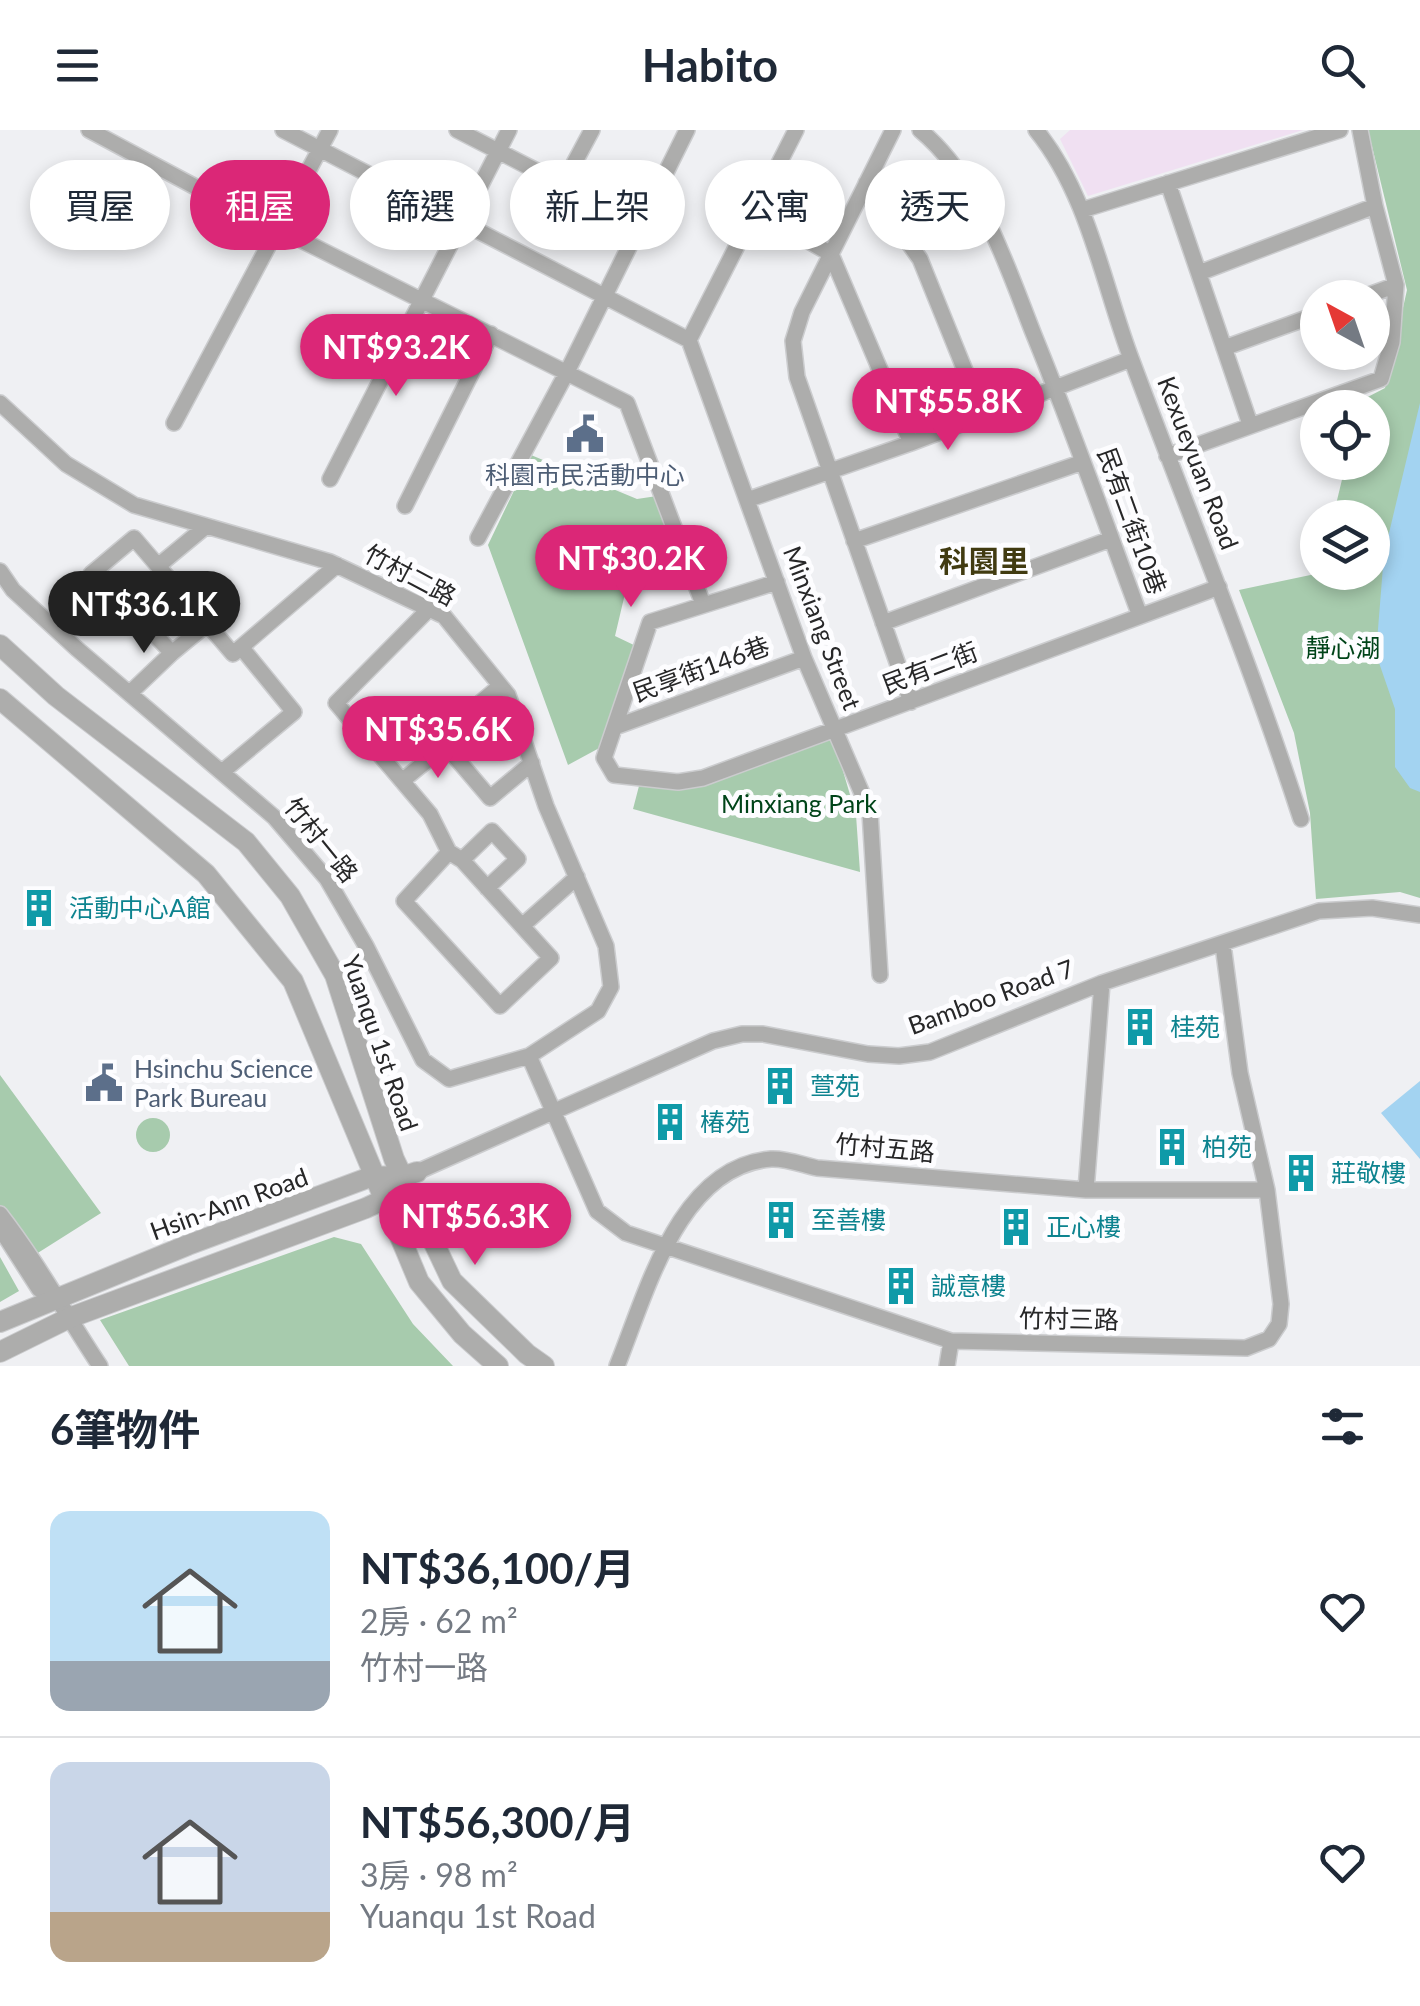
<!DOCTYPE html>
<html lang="zh-TW">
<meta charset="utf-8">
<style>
:root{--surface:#fff;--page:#f2f2f3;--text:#1f2937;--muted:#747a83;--line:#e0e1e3;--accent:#db2777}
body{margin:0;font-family:Lato,"Noto Sans TC",sans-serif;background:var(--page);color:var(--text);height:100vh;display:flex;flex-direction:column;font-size:38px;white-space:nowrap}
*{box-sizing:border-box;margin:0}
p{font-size:32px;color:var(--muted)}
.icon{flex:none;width:55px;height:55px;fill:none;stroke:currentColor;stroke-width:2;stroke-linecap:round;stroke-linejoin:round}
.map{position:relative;height:1236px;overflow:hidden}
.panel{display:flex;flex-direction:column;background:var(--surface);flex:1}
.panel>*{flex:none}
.guide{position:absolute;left:30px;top:30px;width:1360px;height:90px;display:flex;gap:20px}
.needle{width:65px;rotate:320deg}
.tools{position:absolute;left:1300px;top:150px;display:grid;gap:20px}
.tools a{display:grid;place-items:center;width:90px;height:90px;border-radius:50%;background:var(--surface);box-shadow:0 5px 15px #0003;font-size:50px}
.price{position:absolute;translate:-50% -85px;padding:0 22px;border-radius:35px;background:var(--accent);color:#fff;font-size:32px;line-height:65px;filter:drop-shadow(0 2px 5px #0008)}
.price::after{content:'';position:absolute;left:50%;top:60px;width:30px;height:22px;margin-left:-15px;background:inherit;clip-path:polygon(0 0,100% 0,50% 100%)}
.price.current{background:#222;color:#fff}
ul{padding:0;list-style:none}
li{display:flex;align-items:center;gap:30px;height:250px;padding:0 50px}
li+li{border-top:2px solid var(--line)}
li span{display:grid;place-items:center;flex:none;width:280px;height:200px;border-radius:20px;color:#555}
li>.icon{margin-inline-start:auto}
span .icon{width:120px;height:120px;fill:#fffc;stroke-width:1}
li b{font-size:42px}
h2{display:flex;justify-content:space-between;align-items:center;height:120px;padding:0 50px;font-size:42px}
.chip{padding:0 35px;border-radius:45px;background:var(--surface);box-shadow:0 5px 15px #0003;font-size:35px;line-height:90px}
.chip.current{background:var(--accent);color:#fff}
header{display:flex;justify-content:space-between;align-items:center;height:130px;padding:0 50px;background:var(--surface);font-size:45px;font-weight:700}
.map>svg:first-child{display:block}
.education{fill:#f0e0f2}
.green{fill:#a7cbad}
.water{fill:#a3d3f1}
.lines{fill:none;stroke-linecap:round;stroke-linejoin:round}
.minor-casing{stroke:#cbccce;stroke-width:18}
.tertiary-casing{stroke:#cbccce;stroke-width:22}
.minor{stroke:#adadac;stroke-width:15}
.tertiary{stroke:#adadac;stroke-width:20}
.labels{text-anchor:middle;stroke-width:10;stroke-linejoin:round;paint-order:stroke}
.street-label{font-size:25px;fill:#272728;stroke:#fdfdff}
.service-label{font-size:25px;fill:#4e5e75;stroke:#fdfdff}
.park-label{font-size:25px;fill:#004419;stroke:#fdfdff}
.culture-label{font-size:25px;fill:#0d838f;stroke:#fdfdff;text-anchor:start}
.quarter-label{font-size:30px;font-weight:bold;fill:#413b11;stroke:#fdfdff}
</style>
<header><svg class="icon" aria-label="menu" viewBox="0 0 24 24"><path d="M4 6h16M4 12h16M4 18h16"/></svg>Habito<svg class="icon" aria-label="search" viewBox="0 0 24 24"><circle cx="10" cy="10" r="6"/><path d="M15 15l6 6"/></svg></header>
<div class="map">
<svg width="1420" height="1236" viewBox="0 0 1420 1236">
<rect width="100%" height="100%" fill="#eff0f3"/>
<path class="education" d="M1070,0H1303L1088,66L1060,9Z"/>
<path class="green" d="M1368,0H1420V768L1400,762L1316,769L1310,683L1294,603L1239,460L1320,443L1372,442V388L1333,387L1346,333L1372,332V278L1358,277L1360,271L1385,258L1407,160Z
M531,325L637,369L657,366L674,424L636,417L615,506L638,517L603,616L568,635L488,415Z
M833,607L856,685L860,742L633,679L639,656L673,657Z
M0,945L101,1083L33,1126L0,1084Z
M136 1005a17 17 0 1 1 34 0a17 17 0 1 1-34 0Z
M334,1107L361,1114L413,1194L453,1236H129L100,1190Z
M0,1127L19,1161L0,1172Z"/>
<path class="water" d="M1420,273V662L1410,658L1395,637V579L1376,524L1384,424Z
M1420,951V1029L1381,983Z"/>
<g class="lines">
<g class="minor-casing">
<path id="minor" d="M89,0L203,61L627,273L703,474
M283,0L689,210L804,528L870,682L880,845
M457,0L640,94
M893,0L802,182L793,211L797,247L911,572
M920,0C980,50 1006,134 1034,205C1072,298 1105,392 1140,486
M1036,0C1089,65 1103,155 1132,231C1189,384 1251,534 1301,689
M866,53L920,129L983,285
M1168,53L1250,294
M563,54L592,0
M755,80L831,124
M1082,80L1340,0
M831,124L911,313
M1199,143L1375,76
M1361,168L1396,155
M689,210L796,0
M1224,218L1318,184
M0,273L66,334L134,375L330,432L444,486L508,565L546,676L606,816L611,857L598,881L529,926L449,949L423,930L366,816L327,749L274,687L76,518L13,460L0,441
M174,293L330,0
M1167,326L1381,249L1392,212L1396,155L1375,76L1360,0
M330,349L509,0
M747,370L911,313L1131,229
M405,376L491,204
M204,398L158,436L233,524L337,435
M478,408L567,242L687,0
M854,411L1083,332
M777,452L650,492L604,628L614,645L678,652L703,648L1219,457
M103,458L91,444L134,408L158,436
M184,466L156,488L153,503L172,523L207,494
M429,479L336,573L430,684L449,722
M883,493L1111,409
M500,556L439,608L490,668L532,633
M130,563L172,523
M615,597L804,528
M222,642L294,582L241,517
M402,651L446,615
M449,722L462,730L551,828L500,876L404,771Z
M462,730L492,701L518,729L487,758
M522,796L577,747
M529,926L597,1081L626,1103L951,1211L1246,1218L1269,1209L1279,1194L1281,1174L1267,1060L1240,943L1223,815
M417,1042L713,911L742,904H763L868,924L899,926L930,922L1102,853L1319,781L1372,778L1420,785
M1086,1060L1102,853
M0,1084C38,1133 66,1185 100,1236
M0,1098L39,1159L54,1168
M617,1236C646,1165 678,1036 771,1029C785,1028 803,1035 817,1038L1086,1060H1267
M947,1236L951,1211"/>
</g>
<g class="tertiary-casing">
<path id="tertiary" d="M0,515L56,566L246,712L290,766L335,845L394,1029L452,1151L527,1224L544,1236
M0,569L206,744L293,851L419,1152L462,1204L498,1236
M0,1192L188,1115L373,1046L402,1047L417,1042
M0,1222L69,1188L366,1078L383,1070L391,1060"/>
</g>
<use href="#minor" class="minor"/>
<use href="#tertiary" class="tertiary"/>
</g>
<defs>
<g id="civic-bare" transform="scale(3)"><path d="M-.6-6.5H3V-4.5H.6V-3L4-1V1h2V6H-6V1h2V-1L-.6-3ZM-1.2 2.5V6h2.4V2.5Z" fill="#5c6f8a" stroke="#fdfdff" stroke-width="2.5" paint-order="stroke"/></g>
<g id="building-bare" transform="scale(3)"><path d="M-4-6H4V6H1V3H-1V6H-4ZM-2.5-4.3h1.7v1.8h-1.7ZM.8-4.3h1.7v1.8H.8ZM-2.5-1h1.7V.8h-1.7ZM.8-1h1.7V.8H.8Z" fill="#0f9aa8" stroke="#fdfdff" stroke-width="2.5" paint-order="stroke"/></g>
</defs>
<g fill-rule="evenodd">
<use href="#civic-bare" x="585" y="304"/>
<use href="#building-bare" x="39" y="778"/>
<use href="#building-bare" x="1140" y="897"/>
<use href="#civic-bare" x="104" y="953"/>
<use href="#building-bare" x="780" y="956"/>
<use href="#building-bare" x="670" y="992"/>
<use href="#building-bare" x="1172" y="1017"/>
<use href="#building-bare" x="1301" y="1043"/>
<use href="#building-bare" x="781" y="1090"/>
<use href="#building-bare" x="1016" y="1097"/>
<use href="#building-bare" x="901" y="1156"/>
</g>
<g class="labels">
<g class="street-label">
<text transform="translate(1198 333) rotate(69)" y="9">Kexueyuan Road</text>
<text transform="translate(1132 391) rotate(70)" y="9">民有二街10巷</text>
<text transform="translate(410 445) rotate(28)" y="9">竹村二路</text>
<text transform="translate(822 498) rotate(69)" y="9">Minxiang Street</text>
<text transform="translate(930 538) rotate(-21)" y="9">民有二街</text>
<text transform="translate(701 539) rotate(-20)" y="9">民享街146巷</text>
<text transform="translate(321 710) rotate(51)" y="9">竹村一路</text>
<text transform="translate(991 867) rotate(-20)" y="9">Bamboo Road 7</text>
<text transform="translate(380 913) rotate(71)" y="9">Yuanqu 1st Road</text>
<text transform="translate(885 1018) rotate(5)" y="9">竹村五路</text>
<text transform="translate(229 1074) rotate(-20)" y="9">Hsin-Ann Road</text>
<text transform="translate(1069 1189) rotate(1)" y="9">竹村三路</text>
</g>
<g class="service-label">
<text x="585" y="354">科園市民活動中心</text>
<text x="134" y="948" text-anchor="start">Hsinchu Science<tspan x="134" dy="29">Park Bureau</tspan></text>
</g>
<g class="park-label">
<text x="1343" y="527">靜心湖</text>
<text x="799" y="683">Minxiang Park</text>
</g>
<g class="culture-label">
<text x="69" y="787">活動中心A館</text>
<text x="1170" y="906">桂苑</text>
<text x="810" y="965">萱苑</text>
<text x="700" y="1001">椿苑</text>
<text x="1202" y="1026">柏苑</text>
<text x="1331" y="1052">莊敬樓</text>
<text x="811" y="1099">至善樓</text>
<text x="1046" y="1106">正心樓</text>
<text x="931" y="1165">誠意樓</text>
</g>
<g class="quarter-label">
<text x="984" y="442">科園里</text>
</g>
</g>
</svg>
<div class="tools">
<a><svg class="needle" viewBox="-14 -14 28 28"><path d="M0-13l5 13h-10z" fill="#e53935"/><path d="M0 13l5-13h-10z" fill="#747a83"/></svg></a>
<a><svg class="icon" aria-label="locate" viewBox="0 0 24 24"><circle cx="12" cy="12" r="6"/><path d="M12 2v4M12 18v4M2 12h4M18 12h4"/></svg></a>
<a><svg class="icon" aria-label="layers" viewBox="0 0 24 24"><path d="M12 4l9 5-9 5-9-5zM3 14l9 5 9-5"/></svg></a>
</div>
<b class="price" style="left:396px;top:269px">NT$93.2K</b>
<b class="price" style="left:948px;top:323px">NT$55.8K</b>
<b class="price" style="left:631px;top:480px">NT$30.2K</b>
<b class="price current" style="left:144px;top:526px">NT$36.1K</b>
<b class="price" style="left:438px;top:651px">NT$35.6K</b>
<b class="price" style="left:475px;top:1138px">NT$56.3K</b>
<div class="guide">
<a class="chip">買屋</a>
<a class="chip current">租屋</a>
<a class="chip">篩選</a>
<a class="chip">新上架</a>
<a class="chip">公寓</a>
<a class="chip">透天</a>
</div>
</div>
<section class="panel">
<h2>6筆物件<svg class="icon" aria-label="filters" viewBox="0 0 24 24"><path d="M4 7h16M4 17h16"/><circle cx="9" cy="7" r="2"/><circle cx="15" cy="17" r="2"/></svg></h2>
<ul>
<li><span style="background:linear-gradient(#bfe0f5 75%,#9aa5b1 0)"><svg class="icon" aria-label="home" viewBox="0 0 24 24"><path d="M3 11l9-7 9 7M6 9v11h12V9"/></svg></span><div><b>NT$36,100/月</b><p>2房 · 62 m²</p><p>竹村一路</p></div><svg class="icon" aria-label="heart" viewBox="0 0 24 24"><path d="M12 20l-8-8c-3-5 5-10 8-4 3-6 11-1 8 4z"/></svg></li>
<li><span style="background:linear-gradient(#c9d6e8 75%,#b9a48a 0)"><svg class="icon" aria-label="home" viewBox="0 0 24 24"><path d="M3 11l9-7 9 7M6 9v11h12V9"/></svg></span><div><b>NT$56,300/月</b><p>3房 · 98 m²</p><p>Yuanqu 1st Road</p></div><svg class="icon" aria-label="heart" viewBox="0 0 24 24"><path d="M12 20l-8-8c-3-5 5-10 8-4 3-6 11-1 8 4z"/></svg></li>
</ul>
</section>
